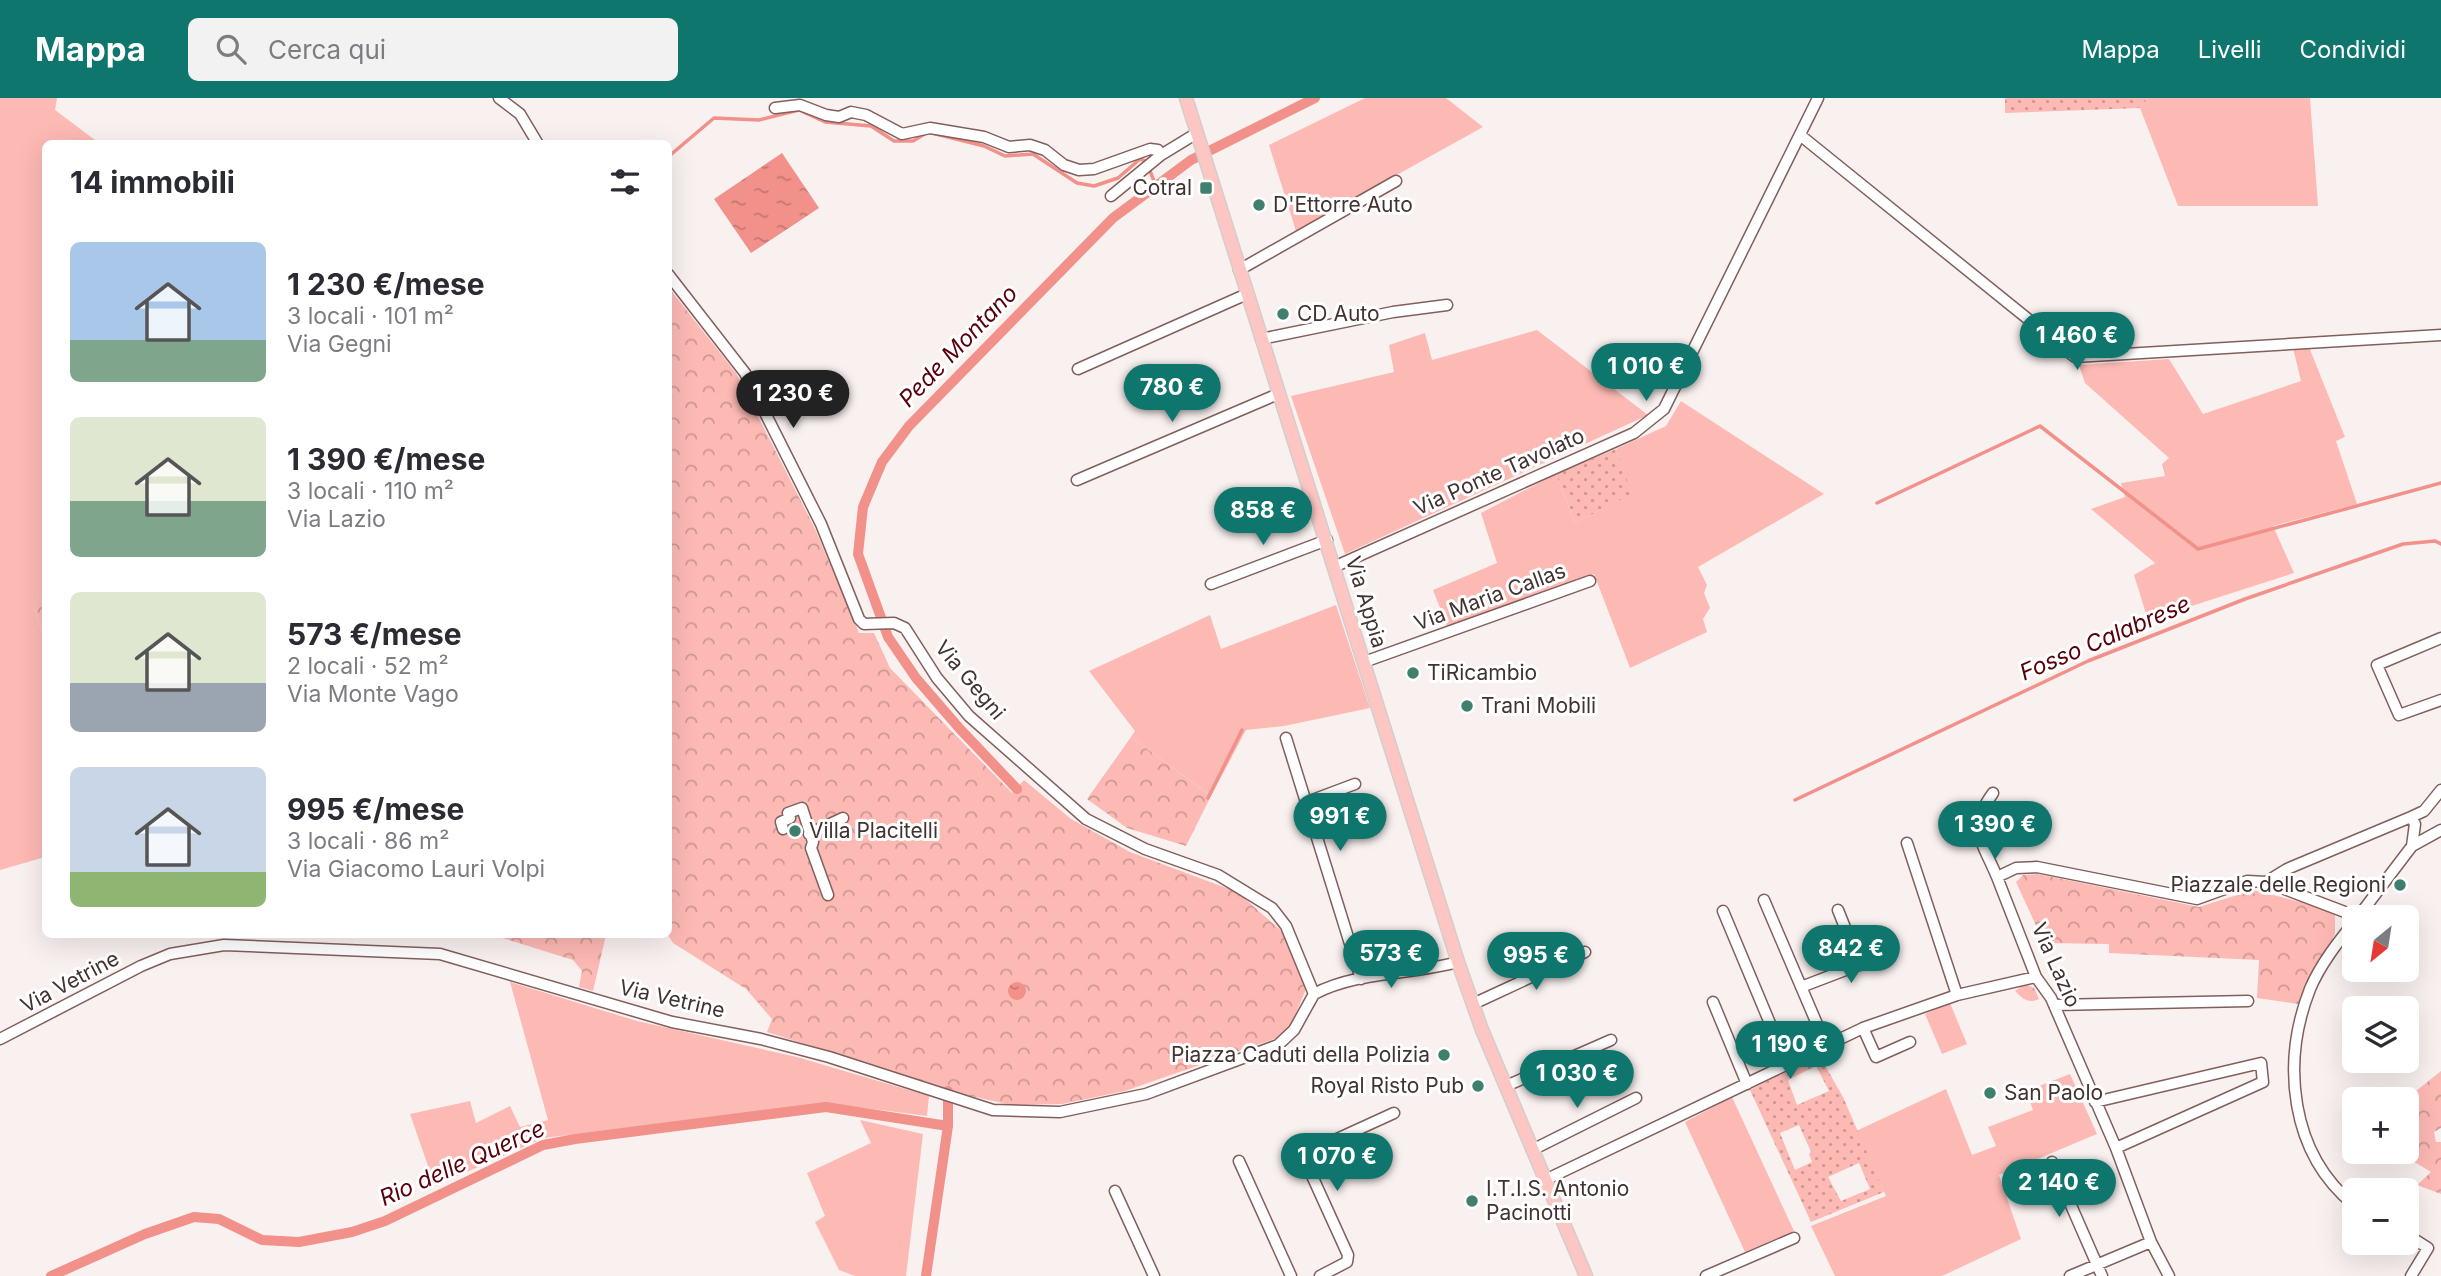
<!DOCTYPE html>
<html lang="it">
<meta charset="utf-8">
<style>
:root{--surface:#fff;--page:#f2f2f3;--text:#2b2b33;--muted:#7c7c81;--accent:#0f766e}
body{margin:0;font-family:Inter,sans-serif;background:var(--page);color:var(--text);height:100vh;display:flex;flex-direction:column;font-size:26px;white-space:nowrap}
*{box-sizing:border-box;margin:0}
p{font-size:23px;color:var(--muted)}
.icon{flex:none;width:38px;height:38px;fill:none;stroke:currentColor;stroke-width:2;stroke-linecap:round;stroke-linejoin:round}
.map{position:relative;flex:1;overflow:hidden}
.panel{position:absolute;left:42px;top:42px;width:630px;height:798px;display:flex;flex-direction:column;background:var(--surface);border-radius:10px;box-shadow:0 7px 28px #0002}
.panel>*{flex:none}
.needle{width:46px;rotate:210deg}
.tools{position:absolute;left:2342px;top:807px;display:grid;gap:14px}
.tools a{display:grid;place-items:center;width:77px;height:77px;border-radius:10px;background:var(--surface);box-shadow:0 7px 28px #0002;font-size:35px}
.price{position:absolute;translate:-50% -60px;padding:0 16px;border-radius:24px;background:var(--accent);color:#fff;font-size:23px;line-height:46px;filter:drop-shadow(0 2px 4px #0008)}
.price::after{content:'';position:absolute;left:50%;top:42px;width:21px;height:16px;margin-left:-10px;background:inherit;clip-path:polygon(0 0,100% 0,50% 100%)}
.price.current{background:#222;color:#fff}
ul{padding:0;list-style:none}
li{display:flex;align-items:center;gap:21px;height:175px;padding:0 28px}
li span{display:grid;place-items:center;flex:none;width:196px;height:140px;border-radius:10px;color:#555}
li>.icon{margin-inline-start:auto}
span .icon{width:84px;height:84px;fill:#fffc;stroke-width:1}
li b{font-size:30px}
h2{display:flex;justify-content:space-between;align-items:center;height:84px;padding:0 28px;font-size:30px}
header{display:flex;align-items:center;gap:42px;box-sizing:border-box;height:98px;padding:0 35px;background:var(--accent);color:#fff}
header strong{font-size:33px}
nav{display:flex;gap:38px;margin-inline-start:auto;font-size:24px}
.search{width:490px;height:63px;background:var(--page);display:flex;align-items:center;gap:18px;box-sizing:border-box;padding:0 24px;border-radius:10px;color:var(--muted);font-size:26px}
.map>svg:first-child{display:block}
.grass{fill:#fdb9b4}
.park{fill:url(#park-crowns)}
.garden{fill:url(#garden-dots);fill-rule:evenodd}
.water{fill:url(#water-ripples)}
.lines{fill:none;stroke-linecap:round;stroke-linejoin:round}
.stream{stroke:#f2908a;stroke-width:3.5}
.canal{stroke:#f2908a;stroke-width:10}
.minor-casing{stroke:#815f5c;stroke-width:13}
.major-casing{stroke:#d2cece;stroke-width:15}
.minor{stroke:#fff;stroke-width:10}
.major{stroke:#fdc6c3;stroke-width:12}
.poi-dot{fill:#3f7f6e;stroke:#fff;stroke-width:2.5}
.labels{text-anchor:middle;stroke-width:6;stroke-linejoin:round;paint-order:stroke}
.poi-label{font-size:21px;fill:#423332;stroke:#fff;text-anchor:start}
.street-label{font-size:21px;fill:#423332;stroke:#fff}
.water-label{font-size:23px;font-style:italic;fill:#580009;stroke:#fff}
</style>
<header>
<strong>Mappa</strong>
<div class="search"><svg class="icon" aria-label="search" viewBox="0 0 24 24"><circle cx="10" cy="10" r="6"/><path d="M15 15l6 6"/></svg>Cerca qui</div>
<nav><a>Mappa</a><a>Livelli</a><a>Condividi</a></nav>
</header>
<div class="map">
<svg width="2441" height="1178" viewBox="0 0 2441 1178">
<defs>
<pattern id="park-crowns" width="20" height="18" patternUnits="userSpaceOnUse" patternTransform="scale(1.75)"><rect width="20" height="18" fill="#fdb9b4"/><path d="M2 6a3 3 0 1 1 6 0M12 15a3 3 0 1 1 6 0" fill="none" stroke="#ce9793"/></pattern>
<pattern id="garden-dots" width="8" height="8" patternUnits="userSpaceOnUse" patternTransform="scale(1.75)"><rect width="8" height="8" fill="#fdb9b4"/><path d="M2 2h.1M6 6h.1" fill="none" stroke="#ce9793" stroke-width="1.8" stroke-linecap="round"/></pattern>
<pattern id="water-ripples" width="26" height="14" patternUnits="userSpaceOnUse" patternTransform="scale(1.75)"><rect width="26" height="14" fill="#f2908a"/><path d="M2 4q2-2 4 0t4 0M15 11q2-2 4 0t4 0" fill="none" stroke="#c67671"/></pattern>
</defs>
<rect width="100%" height="100%" fill="#f9f1f0"/>
<path class="grass" d="M0,0H57L55,12L99,45L46,46V482L34,510L45,543V759L0,772Z
M1365,0H1446L1483,29L1296,133L1269,47Z
M2148,0H2310L2318,108H2178L2140,10Z
M1537,232L1648,317L1345,456L1291,298L1394,274L1389,247L1425,235L1432,262Z
M2309,249L2345,339L2336,343L2357,406L2273,428L2294,475L2148,522L2134,477L2155,465L2091,411L2125,399L2121,385L2165,378L2162,366L2169,360L2085,285L2079,267L2169,261L2203,316L2301,283L2293,250Z
M1681,303L1824,396L1698,469L1707,487L1704,495L1710,510L1703,521L1707,534L1630,570L1594,476L1447,528L1433,492L1497,465L1481,415L1556,376L1575,425L1631,396L1616,351L1666,328Z
M1336,507L1370,610L1284,628L1246,632L1211,698L1131,639L1135,633L1089,573L1210,517L1221,551Z
M510,884L637,923L797,959L929,998L927,1018L827,1005L544,1040L435,1088L410,1016L470,1003L476,1025L510,1008L520,1029L548,1022Z
M1950,905L1967,946L1942,956L1925,916Z
M2070,976L2097,1036L1999,1077L2021,1141L1942,1178H1835L1811,1128L1886,1098L1856,1033L1946,991L1972,1057L1996,1048L1988,1029L2033,1012L2026,993Z
M1732,999L1794,1133L1745,1154L1685,1024Z
M860,1022L923,1036L906,1178H855L839,1172L815,1124L825,1118L807,1075L871,1045Z"/>
<path class="park" d="M669,190L736,275L816,433L859,535H874L890,570L1012,695L1024,682L1071,721L1130,754L1237,794L1285,836L1306,891L1291,927L1277,940L1125,993L1062,1006L1011,1007L958,995L767,934L772,921L746,891L673,845L668,837Z
M45,482L46,543H45L34,510Z
M1131,639L1211,698L1186,748L1127,730L1087,701Z
M2038,776L2199,809L2253,792L2324,810L2335,817V836L2298,906L2257,900L2259,862L2109,855V846L2044,845L2016,784L2023,777Z
M493,837H606L593,893L579,889L582,873L573,862Z
M2025,886L2034,890L2039,901C2028,906 2023,901 2015,893Z
M2441,973V1030L2434,1034L2436,1044H2441V1096L2417,1087L2431,1074L2398,1054H2406V1001Z"/>
<path class="garden" d="M2005,0H2148L2140,10L2005,15Z
M1616,351L1632,396L1575,425L1556,376Z
M1819,957L1843,999L1884,1094L1811,1124L1750,992ZM1816,968L1829,993L1797,1007L1788,982ZM1799,1027L1811,1054L1809,1056L1812,1064L1795,1072L1780,1035ZM1859,1065L1870,1091L1841,1103L1828,1079Z"/>
<path class="water" d="M782,55L819,110L751,155L714,101Z
M1008 893a9 9 0 1 1 18 0a9 9 0 1 1-18 0Z"/>
<g class="lines">
<path class="stream" d="M936,36L984,48L1005,58L1033,56L1077,85L1094,88L1118,80L1140,61L1146,63L1156,88
M668,59L714,20L759,22L799,12L825,24L871,28L894,43H913L928,34
M1877,405L2040,328L2198,451L2441,385
M1208,700L1242,632
M1795,702L2088,563L2245,501L2403,446L2435,443L2441,446"/>
<path class="canal" d="M1017,691L960,631L916,580L888,539L858,456L863,409L882,364L909,328L1113,120L1191,62L1315,0
M51,1178L145,1136L194,1119L219,1121L262,1142L299,1144L352,1134L385,1123L543,1047L575,1041L826,1009L948,1028
M926,1178L948,1028V993"/>
<g class="minor-casing">
<path id="minor" d="M499,0L520,16L538,46
M775,10L800,7L826,17L839,19L851,14L866,17L902,36L930,30L984,39L1009,49L1030,47L1045,52L1064,67L1079,72L1094,71L1150,51L1158,52L1161,57L1197,35
M1800,37L2075,259L2441,237
M1111,98L1161,57
M1239,172L1396,83
M668,176L745,275L821,426L859,521L864,526L894,525L905,530L937,580L969,618L1086,721L1145,751L1218,777L1272,810L1286,828L1314,896
M1261,241L1393,214L1447,207
M1078,271L1247,196
M1077,382L1278,296
M1336,468L1634,335L1664,311L1818,0
M1211,486L1327,442
M2441,540L2377,567L2399,617L2441,602
M1364,564L1590,483
M1286,640L1361,881
M1993,695C1967,730 1982,743 1997,779
M1307,704L1355,686
M2411,719L2415,726L2412,748L2441,732
M783,731L781,724L790,720L788,715L802,710L813,744L811,750L828,797
M809,736L843,720
M1907,745L1957,897
M2266,784L2358,819
M1764,802L1826,947
M1838,812L1860,867
M1723,813L1787,966
M2358,819L2412,748
M2354,824C2338,844 2320,867 2310,891C2281,965 2290,1055 2354,1107
M1801,889L1890,855
M1314,896C1358,873 1411,877 1458,864
M1713,904L1747,986
M1473,906L1585,854
M2054,907L2248,903
M1863,930L1876,959L1910,944
M0,941L141,868L170,856L224,847L440,856L672,924L761,941L829,959L993,1012L1060,1014L1146,996L1278,947L1294,932L1314,896
M1506,988L1611,942
M2095,1004L2261,965L2263,984L2116,1050
M1532,1052L1636,1000
M1239,1063L1291,1178
M2052,1064L2102,1178
M1545,1082L1863,930L1957,897L2036,879
M1115,1093L1154,1178
M2406,1136L2428,1150L2411,1178
M1320,1178L1347,1164L1348,1157L1308,1069L1307,1059L1313,1052L1394,1015
M1706,1178L1794,1140
M2070,1178L2151,1144
M2169,1178L2151,1144L2116,1050L2051,900L2036,879L1997,779L2016,770L2037,769L2197,801L2247,783L2266,784L2287,771L2411,719L2424,713L2441,692"/>
</g>
<g class="major-casing">
<path id="major" d="M1186,0L1458,864L1482,932L1586,1178"/>
</g>
<use href="#minor" class="minor"/>
<use href="#major" class="major"/>
</g>
<g class="poi-dot">
<rect x="1199" y="83" width="14" height="14" rx="3.5"/>
<circle cx="1259" cy="107" r="7"/>
<circle cx="1283" cy="216" r="7"/>
<circle cx="1413" cy="575" r="7"/>
<circle cx="1467" cy="608" r="7"/>
<circle cx="795" cy="733" r="7"/>
<circle cx="2400" cy="787" r="7"/>
<circle cx="1444" cy="957" r="7"/>
<circle cx="1478" cy="988" r="7"/>
<circle cx="1990" cy="995" r="7"/>
<circle cx="1472" cy="1103" r="7"/>
</g>
<g class="labels">
<g class="poi-label">
<text x="1192" y="97" text-anchor="end">Cotral</text>
<text x="1273" y="114">D'Ettorre Auto</text>
<text x="1297" y="223">CD Auto</text>
<text x="1427" y="582">TiRicambio</text>
<text x="1481" y="615">Trani Mobili</text>
<text x="809" y="740">Villa Placitelli</text>
<text x="2386" y="794" text-anchor="end">Piazzale delle Regioni</text>
<text x="1430" y="964" text-anchor="end">Piazza Caduti della Polizia</text>
<text x="1464" y="995" text-anchor="end">Royal Risto Pub</text>
<text x="2004" y="1002">San Paolo</text>
<text x="1486" y="1098">I.T.I.S. Antonio<tspan x="1486" dy="24">Pacinotti</tspan></text>
</g>
<g class="street-label">
<text transform="translate(1499 374) rotate(-24)" y="7">Via Ponte Tavolato</text>
<text transform="translate(1490 499) rotate(-20)" y="7">Via Maria Callas</text>
<text transform="translate(1366 504) rotate(73)" y="7">Via Appia</text>
<text transform="translate(970 582) rotate(50)" y="7">Via Gegni</text>
<text transform="translate(2056 867) rotate(66)" y="7">Via Lazio</text>
<text transform="translate(70 884) rotate(-28)" y="7">Via Vetrine</text>
<text transform="translate(672 901) rotate(13)" y="7">Via Vetrine</text>
</g>
<g class="water-label">
<text transform="translate(958 248) rotate(-46)" y="8">Pede Montano</text>
<text transform="translate(2105 540) rotate(-23)" y="8">Fosso Calabrese</text>
<text transform="translate(462 1065) rotate(-24)" y="8">Rio delle Querce</text>
</g>
</g>
</svg>
<div class="tools">
<a><svg class="needle" viewBox="-14 -14 28 28"><path d="M0-13l5 13h-10z" fill="#e53935"/><path d="M0 13l5-13h-10z" fill="#7c7c81"/></svg></a>
<a><svg class="icon" aria-label="layers" viewBox="0 0 24 24"><path d="M12 4l9 5-9 5-9-5zM3 14l9 5 9-5"/></svg></a>
<a>+</a>
<a>−</a>
</div>
<b class="price" style="left:2077px;top:274px">1 460 €</b>
<b class="price" style="left:1646px;top:305px">1 010 €</b>
<b class="price" style="left:1172px;top:326px">780 €</b>
<b class="price current" style="left:793px;top:332px">1 230 €</b>
<b class="price" style="left:1263px;top:449px">858 €</b>
<b class="price" style="left:1340px;top:755px">991 €</b>
<b class="price" style="left:1995px;top:763px">1 390 €</b>
<b class="price" style="left:1851px;top:887px">842 €</b>
<b class="price" style="left:1391px;top:892px">573 €</b>
<b class="price" style="left:1536px;top:894px">995 €</b>
<b class="price" style="left:1790px;top:983px">1 190 €</b>
<b class="price" style="left:1577px;top:1012px">1 030 €</b>
<b class="price" style="left:1337px;top:1095px">1 070 €</b>
<b class="price" style="left:2059px;top:1121px">2 140 €</b>
<section class="panel">
<h2>14 immobili<svg class="icon" aria-label="filters" viewBox="0 0 24 24"><path d="M4 7h16M4 17h16"/><circle cx="9" cy="7" r="2"/><circle cx="15" cy="17" r="2"/></svg></h2>
<ul>
<li><span style="background:linear-gradient(#a9c7e8 70%,#7fa58c 0)"><svg class="icon" aria-label="home" viewBox="0 0 24 24"><path d="M3 11l9-7 9 7M6 9v11h12V9"/></svg></span><div><b>1 230 €/mese</b><p>3 locali · 101 m²</p><p>Via Gegni</p></div></li>
<li><span style="background:linear-gradient(#dfe7d0 60%,#7fa58c 0)"><svg class="icon" aria-label="home" viewBox="0 0 24 24"><path d="M3 11l9-7 9 7M6 9v11h12V9"/></svg></span><div><b>1 390 €/mese</b><p>3 locali · 110 m²</p><p>Via Lazio</p></div></li>
<li><span style="background:linear-gradient(#dfe7d0 65%,#9aa5b1 0)"><svg class="icon" aria-label="home" viewBox="0 0 24 24"><path d="M3 11l9-7 9 7M6 9v11h12V9"/></svg></span><div><b>573 €/mese</b><p>2 locali · 52 m²</p><p>Via Monte Vago</p></div></li>
<li><span style="background:linear-gradient(#c9d6e8 75%,#8fb573 0)"><svg class="icon" aria-label="home" viewBox="0 0 24 24"><path d="M3 11l9-7 9 7M6 9v11h12V9"/></svg></span><div><b>995 €/mese</b><p>3 locali · 86 m²</p><p>Via Giacomo Lauri Volpi</p></div></li>
</ul>
</section>
</div>
